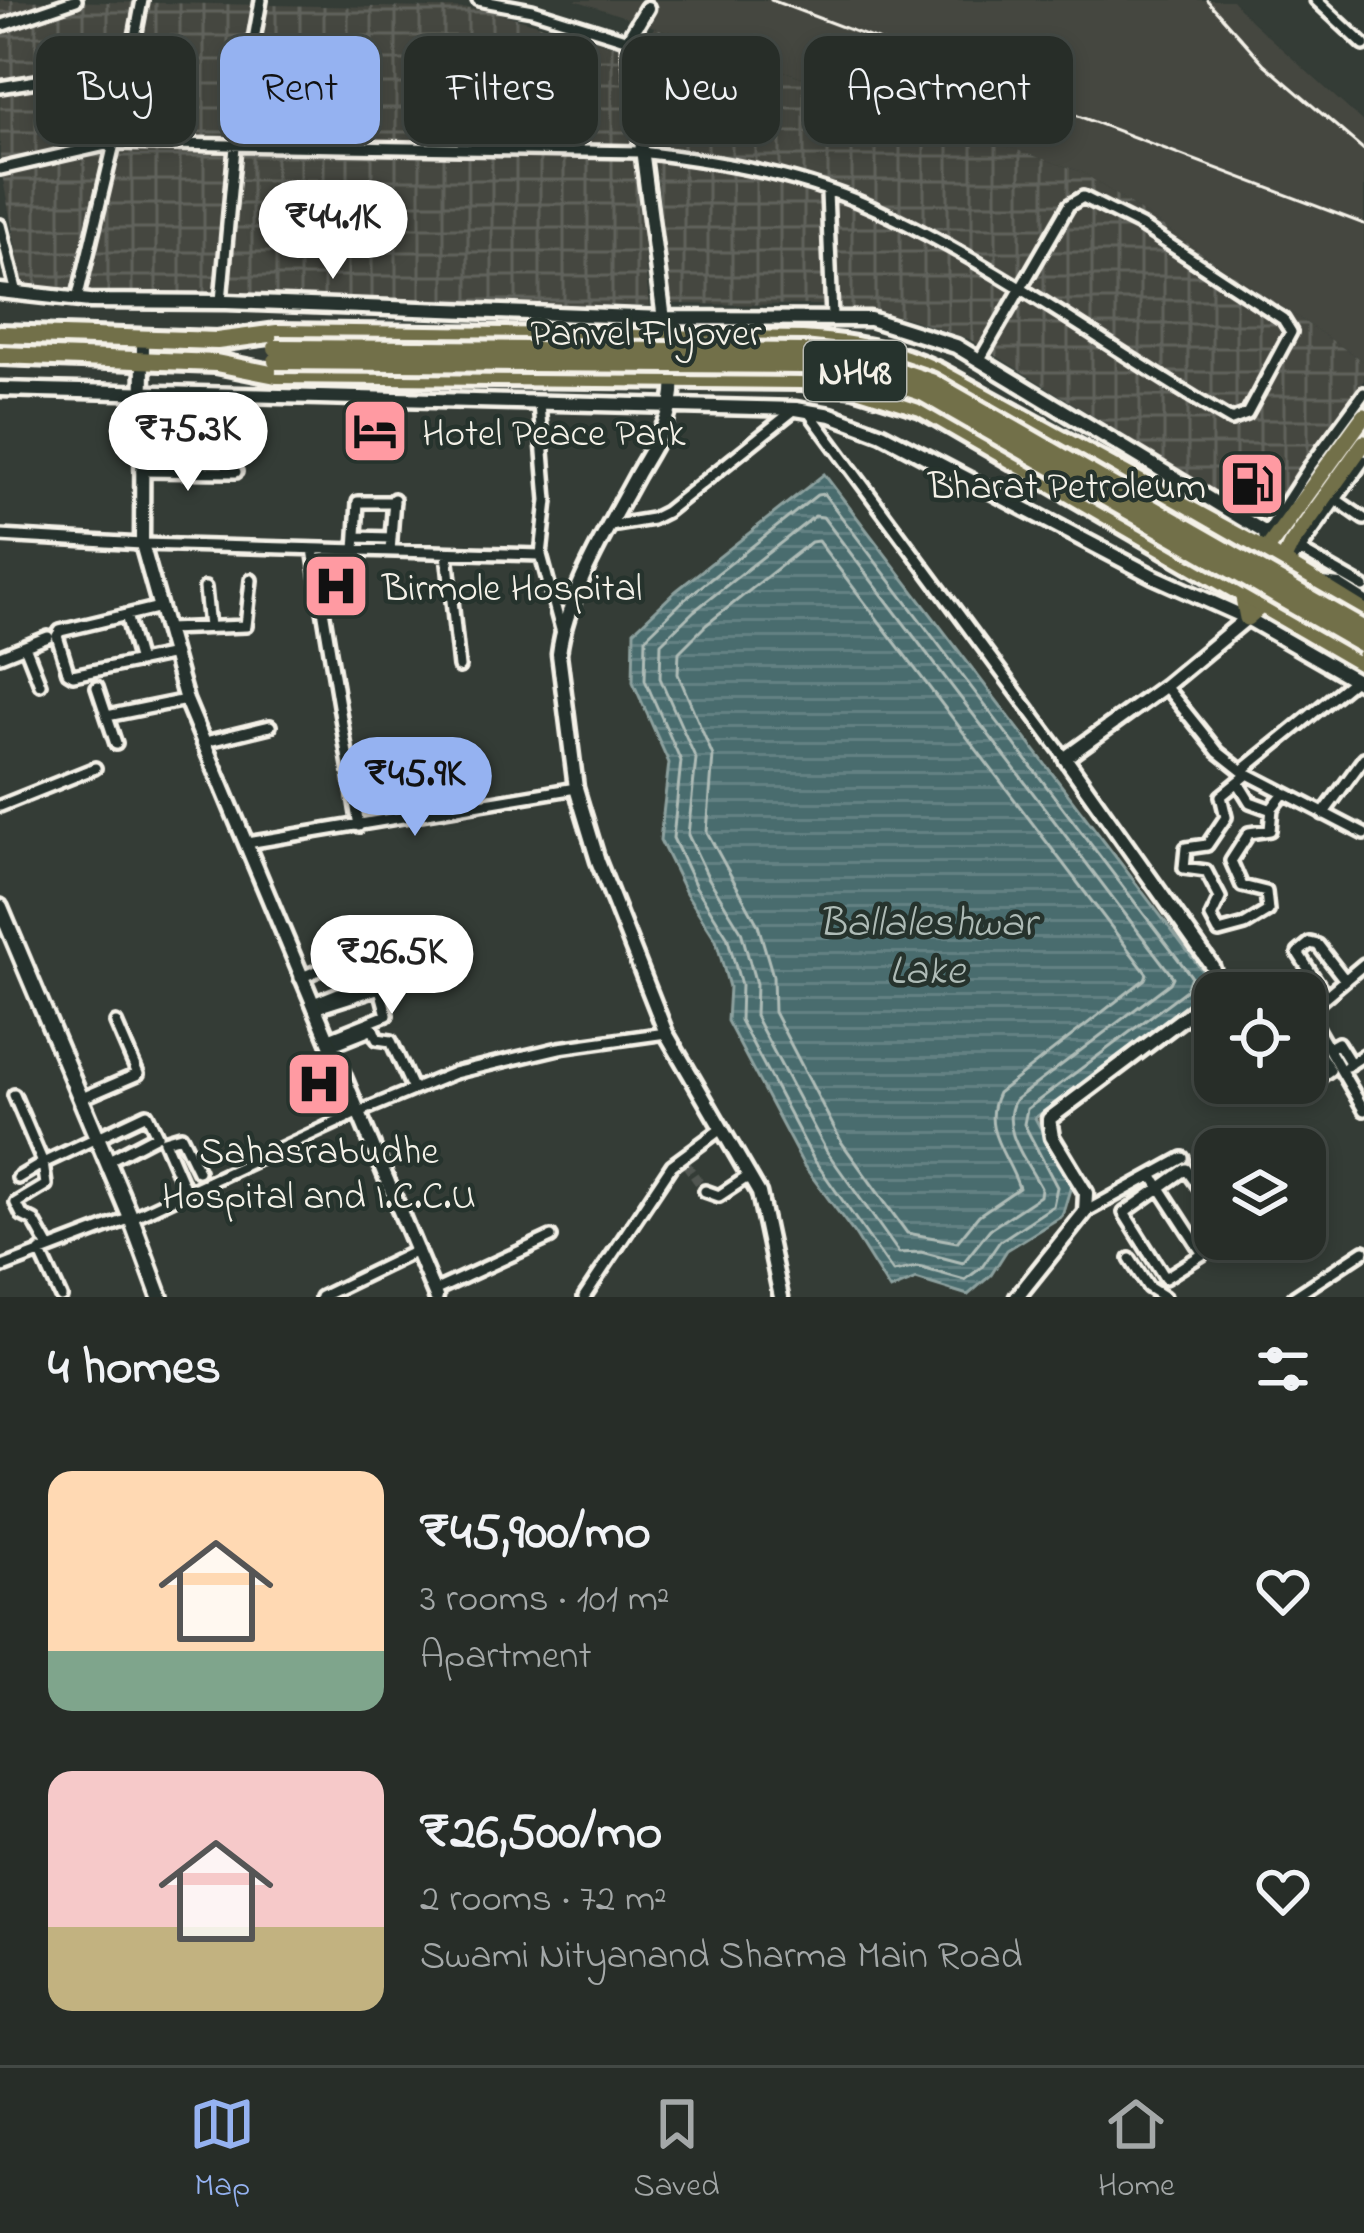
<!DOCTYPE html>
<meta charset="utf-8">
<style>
:root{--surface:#272d28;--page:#2f3530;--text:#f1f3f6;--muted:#a4a8a8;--line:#434945;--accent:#95b2f1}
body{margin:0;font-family:"Indie Flower",sans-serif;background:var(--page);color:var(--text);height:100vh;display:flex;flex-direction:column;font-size:45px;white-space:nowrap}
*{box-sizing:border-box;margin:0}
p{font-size:39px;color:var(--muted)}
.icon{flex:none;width:66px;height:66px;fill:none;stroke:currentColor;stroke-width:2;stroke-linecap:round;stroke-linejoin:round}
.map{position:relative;height:1297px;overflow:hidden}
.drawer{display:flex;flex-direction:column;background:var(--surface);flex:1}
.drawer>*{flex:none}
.hud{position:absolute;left:36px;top:36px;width:1293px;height:108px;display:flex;gap:24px}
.controls{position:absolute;left:1194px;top:972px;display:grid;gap:24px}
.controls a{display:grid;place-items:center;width:132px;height:132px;border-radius:24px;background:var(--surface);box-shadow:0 6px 18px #0003,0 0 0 3px var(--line);font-size:60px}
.price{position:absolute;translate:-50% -102px;padding:0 27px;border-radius:42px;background:#fff;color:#222;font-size:39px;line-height:78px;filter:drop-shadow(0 3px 6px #0008)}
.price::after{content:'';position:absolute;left:50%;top:72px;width:36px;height:27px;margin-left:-18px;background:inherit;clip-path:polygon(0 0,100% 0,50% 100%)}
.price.active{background:var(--accent);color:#111}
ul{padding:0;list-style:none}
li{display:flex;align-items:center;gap:36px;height:300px;padding:0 48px}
li span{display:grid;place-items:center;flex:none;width:336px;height:240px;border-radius:24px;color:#555}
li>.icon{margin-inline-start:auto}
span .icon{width:144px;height:144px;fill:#fffc;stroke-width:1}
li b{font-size:51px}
h2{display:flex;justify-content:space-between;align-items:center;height:144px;padding:0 48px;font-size:51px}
.chip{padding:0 42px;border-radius:24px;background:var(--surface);box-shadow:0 6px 18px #0003,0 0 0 3px var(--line);font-size:42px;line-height:108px}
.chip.active{background:var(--accent);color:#111}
.tabs{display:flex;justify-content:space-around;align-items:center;height:168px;border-top:3px solid var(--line);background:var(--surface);font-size:33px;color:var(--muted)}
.tabs a{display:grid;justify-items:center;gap:6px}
.tabs .active{color:var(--accent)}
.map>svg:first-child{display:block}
.built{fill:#454740}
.industrial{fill:url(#industrial-grid)}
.water{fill:url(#water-rules);stroke:#8da19f;stroke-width:3}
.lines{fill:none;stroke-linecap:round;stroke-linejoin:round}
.shore{stroke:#afbcb7;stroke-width:3}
.minor-tunnel{stroke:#515751;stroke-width:9;stroke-dasharray:9 4.5;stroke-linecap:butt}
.minor-casing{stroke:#f4f1e8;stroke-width:18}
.tertiary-casing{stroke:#f4f1e8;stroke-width:21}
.secondary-casing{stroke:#f4f1e8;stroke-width:22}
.primary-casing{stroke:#f4f1e8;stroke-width:24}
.trunk-casing{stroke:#f4f1e8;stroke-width:26}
.minor{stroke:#26332d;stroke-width:9}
.tertiary{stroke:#26332d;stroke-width:12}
.secondary{stroke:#26332d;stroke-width:14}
.primary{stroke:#726f4a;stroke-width:15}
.trunk{stroke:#726f4a;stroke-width:16}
.rail{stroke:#f4f1e8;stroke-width:3}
.trunk-bridge-casing{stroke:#f4f1e8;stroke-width:26;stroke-linecap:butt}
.trunk-bridge{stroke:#726f4a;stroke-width:16}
.labels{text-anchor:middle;stroke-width:9;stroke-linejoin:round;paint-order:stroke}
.shield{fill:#26332d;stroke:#b6b8b0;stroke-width:3}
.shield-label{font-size:36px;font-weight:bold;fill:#f4f1e8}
.street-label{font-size:39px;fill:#f4f1e8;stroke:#26332d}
.poi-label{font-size:39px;fill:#f4f1e8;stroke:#26332d;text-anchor:start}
.water-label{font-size:42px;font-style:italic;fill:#afbcb7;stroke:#26332d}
</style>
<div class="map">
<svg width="1364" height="1297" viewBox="0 0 1364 1297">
<defs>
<pattern id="industrial-grid" width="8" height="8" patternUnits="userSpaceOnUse" patternTransform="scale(3)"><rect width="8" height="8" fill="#454740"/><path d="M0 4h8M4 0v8" fill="none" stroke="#60625c"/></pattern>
<pattern id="water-rules" width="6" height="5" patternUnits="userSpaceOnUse" patternTransform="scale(3)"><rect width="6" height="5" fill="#486c6e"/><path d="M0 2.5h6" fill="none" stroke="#638183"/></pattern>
</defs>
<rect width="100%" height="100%" fill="#343c36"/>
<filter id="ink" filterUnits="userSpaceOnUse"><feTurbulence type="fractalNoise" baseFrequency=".00833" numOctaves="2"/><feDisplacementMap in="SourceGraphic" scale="24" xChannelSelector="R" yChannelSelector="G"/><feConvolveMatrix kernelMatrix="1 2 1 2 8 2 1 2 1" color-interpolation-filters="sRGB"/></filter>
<g filter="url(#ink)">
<path class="built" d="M575,0H1232L1251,21L1364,123V362L1082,172Z"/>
<path class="industrial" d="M0,0L484,9L626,49L649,306L91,296L23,284L0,164Z
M654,27L1082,172L1364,362V380L1263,521L969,339L904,317L826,305L671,304L644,57Z"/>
<path class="water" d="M824,474L1205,974L1198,996L1035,1118L1071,1186L1062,1216L1007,1250L991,1275L968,1295L916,1279L890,1290L854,1233L804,1166L727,1021L729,987L716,940L686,893L660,840L669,763L633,682L634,631L676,591Z"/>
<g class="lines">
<path class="shore" d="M824,494L1191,976L1186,990L1027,1109L1024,1124L1057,1187L1053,1206L1000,1241L982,1267L965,1280L918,1267L893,1272L814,1160L740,1020L741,985L727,936L696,887L673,838L681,761L645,680L646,637L684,600L817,495Z
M815,516L823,517L1173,977L1170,983L1015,1100C999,1129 1027,1161 1041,1188L1040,1196L990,1229L963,1263L921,1252L899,1253L827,1152L755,1016L756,984L741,931L709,879L688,835L696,759L660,678L661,643L694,611Z
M818,541L1147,974L1145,979L998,1093C980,1130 1008,1154 1019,1188L979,1215L957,1242L907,1233L842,1143L774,1012L773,976L758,925L707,832L713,756L678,674L679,652L706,625L811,542Z"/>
<path class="minor-tunnel" d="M686,1164L705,1191"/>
<g class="minor-casing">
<path id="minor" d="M478,0L532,10L628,40
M1316,0L1364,45
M0,26L76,0
M0,87L97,71
M0,169L114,143L641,152C723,162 807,176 882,212C1002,268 1116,353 1231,420L1247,414L1291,332L1283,319L1141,226L1083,197L1069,205L980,359
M827,192L832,318
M0,225L17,293
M77,300L118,127L142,0
M221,301L235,147L261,0
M539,404L547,500L541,555L562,633
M808,411L1065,758
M141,471L236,472
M1334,498L1364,519
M610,526L652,519L666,512L794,410
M0,536L142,544L541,555
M356,537L391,538
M1264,537L1310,466L1364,393
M1296,548L1364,587
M313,549L359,826
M355,550L358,502H394
M390,551L394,499
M447,553L459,667
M1289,566L1364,460
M205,588L209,627
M160,607L60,631L57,636L68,672L73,675L174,654
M126,615L139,662
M167,629L246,626L251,580
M25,646L40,684
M0,656L48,637
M1165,686L1218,752L1242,771L1364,834
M97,687L116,744
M107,716L186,700
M205,742L270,726
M1242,771L1354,680
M1248,774L1221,796L1226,817L1207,845L1186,848L1184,868L1206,871L1220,898L1211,917L1219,932L1245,925L1268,911L1266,892L1242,886L1231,861L1249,833L1270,830L1272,808L1284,793
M1239,784L1250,802L1272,810
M0,806L95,768
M1323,814L1364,758
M247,843L576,788
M1364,964L1320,1001L1310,1017L1364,1110
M300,978L356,954L359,957L366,982L316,1002
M1326,996L1298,953L1310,943L1318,945L1345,980
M314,1009L380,988L387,1015L327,1039
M330,1046L373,1029L377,1039L391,1041L413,1090
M1329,1048L1338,1043L1351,1064
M1347,1066L1364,1055
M1305,1083L1309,1085L1330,1070L1312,1042
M14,1095L43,1163L18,1178
M80,1099L138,1074L116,1023
M1153,1177L1203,1254L1224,1239
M705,1191L719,1196L749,1176
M186,1192L164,1141L181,1136L198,1171
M1085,1212L1183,1158
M49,1248L34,1221L22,1215L16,1203L46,1185L43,1163L147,1114L157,1135L107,1161
M40,1251L61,1297
M1203,1254L1165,1278L1124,1213L1186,1169L1215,1209
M1130,1259L1148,1287L1164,1297
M0,1268L131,1218L359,1112L454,1073L559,1048L666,1033
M434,1291L551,1237
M321,1297L418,1250
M584,1297L672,1165L721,1129
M1294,1297L1364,1251"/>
</g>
<g class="tertiary-casing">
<path id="tertiary" d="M647,8L628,40L667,343
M0,291L90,301L226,302L663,318L870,319L956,346L1274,538
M143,339L142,544L186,700L436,1297
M673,374C677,414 655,442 636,476C608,528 566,596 559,654L576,788L598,861L666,1033L759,1193L781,1297
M0,389L796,409L831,415L882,434L1153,576L1247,618L1364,685
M1322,584L1339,586L1364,602
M1017,1297L1085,1212L1086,1193L1052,1137L1049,1119L1207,1000L1216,979L1212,966L1065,758L1165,686L1247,618"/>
</g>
<g class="secondary-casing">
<path id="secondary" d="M0,907L131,1218L160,1297"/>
</g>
<g class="primary-casing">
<path id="primary" d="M1260,559L1364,416
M1246,585L1242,592L1247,618L1262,605L1291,545L1364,443"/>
</g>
<g class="trunk-casing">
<path id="trunk" d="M0,334L217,341L277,333L802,340C850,343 895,351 938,372L1265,551L1364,612
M0,355L216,363L276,375L802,380L854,386L921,407L1364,664"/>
</g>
<use href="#minor" class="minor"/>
<use href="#tertiary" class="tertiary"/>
<use href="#secondary" class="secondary"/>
<use href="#primary" class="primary"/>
<use href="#trunk" class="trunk"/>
<path class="rail" d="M771,0L1364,224
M1207,0L1264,64L1364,150"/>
<g class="trunk-bridge-casing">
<path id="trunk-bridge" d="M276,348L803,352L859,358L931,382L1364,630
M276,361L802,365L857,371L924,393L1364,645"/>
</g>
<use href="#trunk-bridge" class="trunk-bridge"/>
</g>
</g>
<defs>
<g id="hotel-square" transform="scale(3.45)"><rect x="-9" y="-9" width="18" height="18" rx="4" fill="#ff9aa2" stroke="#26332d"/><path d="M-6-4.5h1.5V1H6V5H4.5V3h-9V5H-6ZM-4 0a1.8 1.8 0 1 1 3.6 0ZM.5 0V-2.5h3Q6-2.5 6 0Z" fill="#111"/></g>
<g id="fuel-square" transform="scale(3.45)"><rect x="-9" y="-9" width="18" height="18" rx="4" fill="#ff9aa2" stroke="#26332d"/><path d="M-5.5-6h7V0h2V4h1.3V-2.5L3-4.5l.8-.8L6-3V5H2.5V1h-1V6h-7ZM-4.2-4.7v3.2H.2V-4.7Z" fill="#111"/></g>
<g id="hospital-square" transform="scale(3.45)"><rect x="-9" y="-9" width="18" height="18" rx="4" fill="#ff9aa2" stroke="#26332d"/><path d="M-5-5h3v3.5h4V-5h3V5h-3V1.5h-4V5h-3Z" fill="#111"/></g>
</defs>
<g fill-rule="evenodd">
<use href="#hotel-square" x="375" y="431"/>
<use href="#fuel-square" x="1252" y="484"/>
<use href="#hospital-square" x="336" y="586"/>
<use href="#hospital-square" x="319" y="1084"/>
</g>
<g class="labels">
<rect class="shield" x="804" y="341" width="102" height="60" rx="9"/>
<g class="shield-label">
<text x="855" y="384">NH48</text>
</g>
<g class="street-label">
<text x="646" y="345">Panvel Flyover</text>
</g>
<g class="poi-label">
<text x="422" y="445">Hotel Peace Park</text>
<text x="1206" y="498" text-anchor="end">Bharat Petroleum</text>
<text x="382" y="600">Birmole Hospital</text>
<text x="319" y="1163" text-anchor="middle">Sahasrabudhe<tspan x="319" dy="45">Hospital and I.C.C.U</tspan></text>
</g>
<g class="water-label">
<text x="927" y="935">Ballaleshwar<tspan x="927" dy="48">Lake</tspan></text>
</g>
</g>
</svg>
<div class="controls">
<a><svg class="icon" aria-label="locate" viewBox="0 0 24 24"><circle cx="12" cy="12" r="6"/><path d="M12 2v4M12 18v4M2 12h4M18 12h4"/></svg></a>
<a><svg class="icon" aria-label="layers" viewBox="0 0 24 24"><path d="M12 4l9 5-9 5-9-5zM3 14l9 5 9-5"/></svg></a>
</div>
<b class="price" style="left:333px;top:282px">₹44.1K</b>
<b class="price" style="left:188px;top:494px">₹75.3K</b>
<b class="price active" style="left:415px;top:839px">₹45.9K</b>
<b class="price" style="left:392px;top:1017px">₹26.5K</b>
<div class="hud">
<a class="chip">Buy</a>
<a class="chip active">Rent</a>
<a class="chip">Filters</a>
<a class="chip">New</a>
<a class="chip">Apartment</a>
</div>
</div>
<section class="drawer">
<h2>4 homes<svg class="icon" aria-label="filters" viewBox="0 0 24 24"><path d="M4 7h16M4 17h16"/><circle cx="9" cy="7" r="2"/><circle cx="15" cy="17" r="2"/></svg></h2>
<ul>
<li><span style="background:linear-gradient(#ffd9b3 75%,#7fa58c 0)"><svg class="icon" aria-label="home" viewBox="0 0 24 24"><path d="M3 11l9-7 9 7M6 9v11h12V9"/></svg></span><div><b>₹45,900/mo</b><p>3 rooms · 101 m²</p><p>Apartment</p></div><svg class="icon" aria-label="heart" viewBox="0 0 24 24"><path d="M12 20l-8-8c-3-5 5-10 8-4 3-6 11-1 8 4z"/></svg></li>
<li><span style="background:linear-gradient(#f6c9c9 65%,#c2b280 0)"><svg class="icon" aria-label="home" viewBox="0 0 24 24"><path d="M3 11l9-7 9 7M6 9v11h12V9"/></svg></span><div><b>₹26,500/mo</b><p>2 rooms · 72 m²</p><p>Swami Nityanand Sharma Main Road</p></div><svg class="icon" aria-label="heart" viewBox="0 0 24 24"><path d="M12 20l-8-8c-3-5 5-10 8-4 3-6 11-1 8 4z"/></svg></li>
</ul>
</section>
<nav class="tabs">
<a class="active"><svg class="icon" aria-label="map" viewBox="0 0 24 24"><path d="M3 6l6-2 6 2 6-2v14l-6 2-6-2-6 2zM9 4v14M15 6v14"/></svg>Map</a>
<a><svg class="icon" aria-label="saved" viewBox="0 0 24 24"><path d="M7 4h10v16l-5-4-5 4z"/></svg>Saved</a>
<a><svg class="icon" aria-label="home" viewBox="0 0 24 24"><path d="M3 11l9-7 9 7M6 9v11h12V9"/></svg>Home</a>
</nav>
